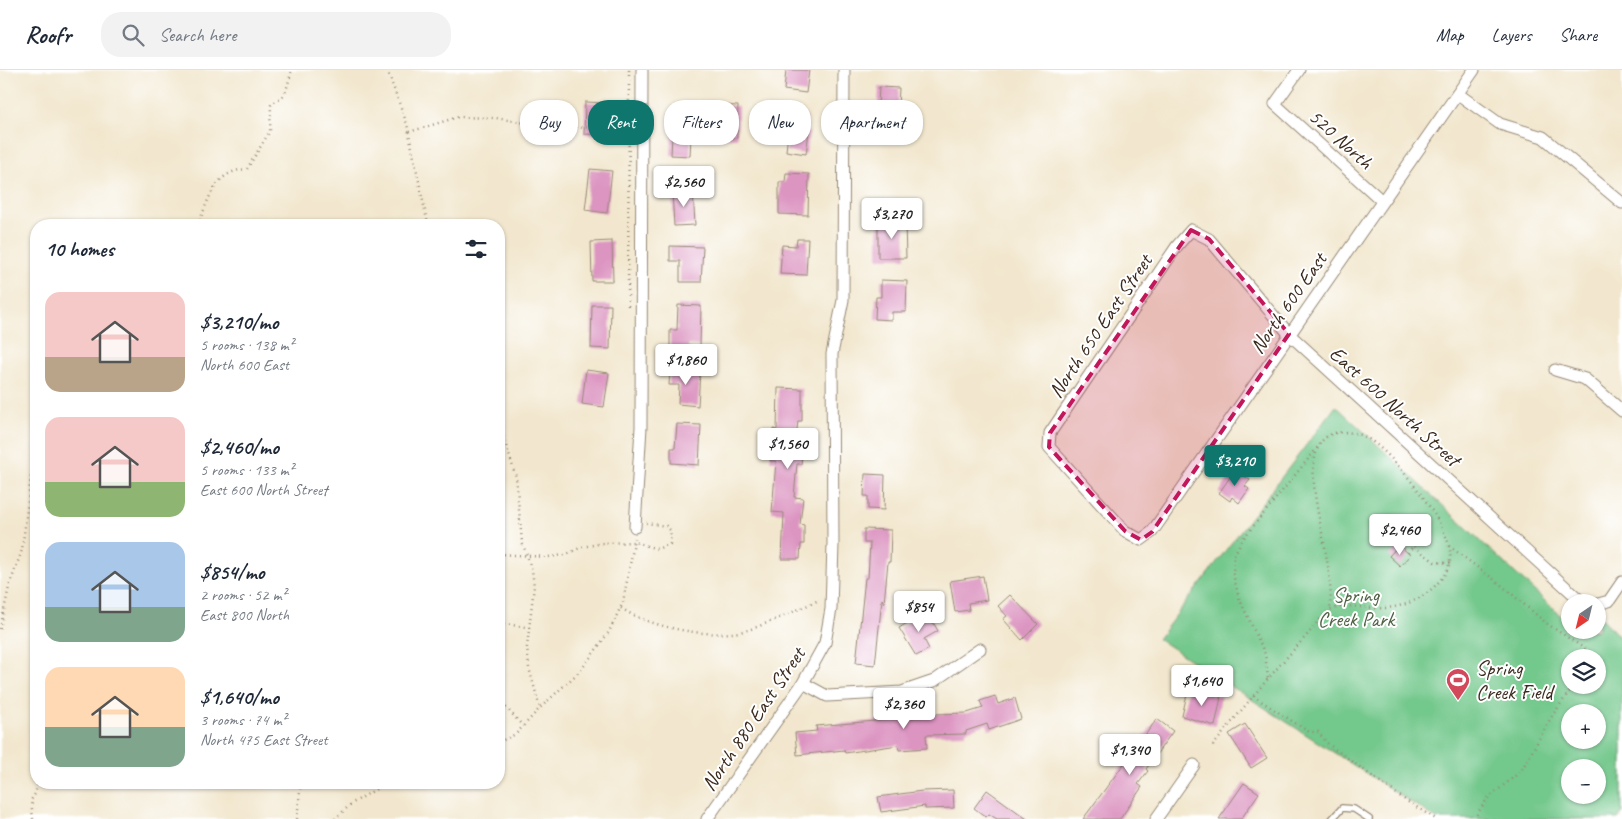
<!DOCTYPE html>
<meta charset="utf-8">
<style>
:root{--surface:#fff;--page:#f2f2f3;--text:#1f2937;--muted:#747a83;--line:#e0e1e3;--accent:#0f766e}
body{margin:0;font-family:Caveat,sans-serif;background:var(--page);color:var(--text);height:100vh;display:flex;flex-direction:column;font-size:19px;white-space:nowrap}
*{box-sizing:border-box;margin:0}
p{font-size:16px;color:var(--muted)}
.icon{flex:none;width:28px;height:28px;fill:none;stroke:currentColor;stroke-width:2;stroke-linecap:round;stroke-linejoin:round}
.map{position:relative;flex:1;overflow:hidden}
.details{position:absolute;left:30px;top:149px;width:475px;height:570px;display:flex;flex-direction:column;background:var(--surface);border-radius:20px;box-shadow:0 1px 4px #0004}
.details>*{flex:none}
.hud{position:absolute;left:520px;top:30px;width:475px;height:45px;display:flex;gap:10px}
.needle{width:32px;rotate:215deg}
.tools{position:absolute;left:1561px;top:524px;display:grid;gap:10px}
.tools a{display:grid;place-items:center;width:45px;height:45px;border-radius:50%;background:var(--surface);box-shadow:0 1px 4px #0004;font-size:25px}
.price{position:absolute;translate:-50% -42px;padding:0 11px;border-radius:5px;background:#fff;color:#222;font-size:16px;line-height:32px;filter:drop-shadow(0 1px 2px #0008)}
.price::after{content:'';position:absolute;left:50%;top:30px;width:15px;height:11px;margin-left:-8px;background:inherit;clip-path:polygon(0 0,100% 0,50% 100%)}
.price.selected{background:var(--accent);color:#fff}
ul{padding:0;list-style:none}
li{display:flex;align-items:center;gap:15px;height:125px;padding:0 15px}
li span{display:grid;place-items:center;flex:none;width:140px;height:100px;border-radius:15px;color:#555}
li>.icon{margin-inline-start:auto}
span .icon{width:60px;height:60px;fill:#fffc;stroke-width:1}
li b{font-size:21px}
h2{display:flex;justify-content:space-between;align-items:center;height:60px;padding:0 15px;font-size:21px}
.pill{padding:0 18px;border-radius:20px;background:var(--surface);box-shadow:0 1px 4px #0004;font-size:18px;line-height:45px}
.pill.selected{background:var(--accent);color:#fff}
header{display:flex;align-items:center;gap:30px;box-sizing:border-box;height:70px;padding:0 25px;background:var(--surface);border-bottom:1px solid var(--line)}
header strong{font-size:24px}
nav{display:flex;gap:28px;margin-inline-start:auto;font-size:18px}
.search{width:350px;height:45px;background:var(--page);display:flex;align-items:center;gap:12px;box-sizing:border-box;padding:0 18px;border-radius:20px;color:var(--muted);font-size:19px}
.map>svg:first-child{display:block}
.green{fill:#73c88c;stroke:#577955;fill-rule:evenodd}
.building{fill:#dc94c1}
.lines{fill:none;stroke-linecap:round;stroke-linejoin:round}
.service-casing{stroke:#968876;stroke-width:8}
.minor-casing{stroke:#968876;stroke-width:13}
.path{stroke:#968876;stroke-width:2.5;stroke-dasharray:1 4;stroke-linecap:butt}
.service{stroke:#fff;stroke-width:5.5}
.minor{stroke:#fff;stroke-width:11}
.marked{fill:#c2185b;fill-opacity:0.2;stroke:#c2185b;stroke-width:4;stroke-dasharray:10 6;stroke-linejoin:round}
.labels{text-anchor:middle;stroke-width:4;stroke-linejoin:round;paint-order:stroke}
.street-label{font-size:21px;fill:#3b2a1e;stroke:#fff}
.park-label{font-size:21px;fill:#4f6144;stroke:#fff}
.poi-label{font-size:21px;fill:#3b2a1e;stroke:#fff;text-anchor:start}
</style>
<header>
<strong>Roofr</strong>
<div class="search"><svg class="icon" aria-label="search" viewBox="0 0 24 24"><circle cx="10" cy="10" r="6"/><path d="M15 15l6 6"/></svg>Search here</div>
<nav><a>Map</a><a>Layers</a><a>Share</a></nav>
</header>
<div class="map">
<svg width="1622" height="749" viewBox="0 0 1622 749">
<rect width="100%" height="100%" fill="#fff"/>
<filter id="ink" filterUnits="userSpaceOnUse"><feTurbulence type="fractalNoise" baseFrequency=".02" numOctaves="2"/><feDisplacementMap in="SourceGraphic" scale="10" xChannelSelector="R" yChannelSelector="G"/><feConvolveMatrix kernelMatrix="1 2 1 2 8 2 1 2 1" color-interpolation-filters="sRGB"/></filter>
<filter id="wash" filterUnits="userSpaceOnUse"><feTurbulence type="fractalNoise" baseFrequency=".0096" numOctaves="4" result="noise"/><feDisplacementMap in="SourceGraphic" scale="20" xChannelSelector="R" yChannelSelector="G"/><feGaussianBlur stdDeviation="1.12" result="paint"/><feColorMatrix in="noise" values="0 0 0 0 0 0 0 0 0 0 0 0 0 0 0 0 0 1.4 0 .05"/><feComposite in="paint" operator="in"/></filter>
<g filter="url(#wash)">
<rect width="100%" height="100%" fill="#f2e7ce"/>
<path class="green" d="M1336,336L1561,546L1570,550V560H1598V551L1603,549L1622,570V743L1618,749H1437L1158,569ZM1570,588H1598V615H1570ZM1570,642H1598V670H1570ZM1570,698H1598V725H1570Z"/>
<g id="blocks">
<path class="building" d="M786,0H809L806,23L784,20Z
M879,17L899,18L897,56L877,55Z
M585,32L608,33L609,65L584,64Z
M716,35L738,36L737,68L714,67Z
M790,45L807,47L805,61L809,62L806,84L786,81Z
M673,46L692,47L690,86L671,85Z
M590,99L612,101L607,143L585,140Z
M786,103L809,104L808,145L779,144V112H785Z
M693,119L695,155L674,156L672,120Z
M878,152H905L906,188H878Z
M797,169H808L806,205L780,204L782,175L796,176Z
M612,171L613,211H592L591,172Z
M670,176L703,177L701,212H680V191H670Z
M881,210L907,211L906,242H892V250L875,249L876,227H881Z
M592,235H611L610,279L591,278Z
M678,235L701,236L700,276L688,275V279H670V260H677Z
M670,299L700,301L698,336L678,334L679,315H669Z
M586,300L609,303L604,337L582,334Z
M778,318L802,319V351H798L795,376L803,377L801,394H797L794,427L803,428L800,454L804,455V474H801L800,489H782L784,443L772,442L776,391H770L774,359L777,360Z
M677,354L701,355L699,395L671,393V378H675Z
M1235,400L1250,410L1245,416L1249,419L1239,433L1232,427L1230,431L1219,423Z
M865,404L885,405L884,440L868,439V426H864Z
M864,459L891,460L890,492H888L884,533L882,529L875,595L856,593L865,508H868L870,473H864Z
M1399,475L1410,485L1400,496L1389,486Z
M983,506L987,530L968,533L969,540L955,542L950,511Z
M1010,525L1038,554L1022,570L1003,549L1007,546L998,536Z
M927,541L938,561L924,569L929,579L916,586L899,558Z
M1188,620L1221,627L1215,656L1182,646Z
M995,626L998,634L1015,628L1021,649L989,660L987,654L966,661V664L926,665L927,678L899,680L898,675L845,683L844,680L797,685L795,663L817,661L816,656L934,646V644L967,643L983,638L980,631Z
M1157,649L1173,661L1146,699L1148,701L1138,714L1142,717L1120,749H1083Z
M1245,654L1267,688L1251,698L1229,664Z
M1244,713L1259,723L1241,749H1219Z
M953,720L954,738L925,739V736L881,742L878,727L922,721Z
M987,720L1027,749H997L989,744L986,747L974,738Z"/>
</g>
</g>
<g filter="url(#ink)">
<use href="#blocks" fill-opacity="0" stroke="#968876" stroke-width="1"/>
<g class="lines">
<g class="service-casing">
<path id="service" d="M1332,749L1342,738L1354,739L1369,749"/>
</g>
<g class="minor-casing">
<path id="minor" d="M1299,0L1275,34L1382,131
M1474,0L1152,462L1141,470L1125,461L1049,377L1050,363L1177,176L1191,160L1209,169L1289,264L1582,532
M1458,24L1500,54L1543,67L1622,133
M1555,300L1585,309L1622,341
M635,457L641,357L642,0
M1598,534L1609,531L1622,512
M803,613L827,626L902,622L934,611L980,579
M707,749L803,613L825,573L831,539L833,474L832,284L843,230L844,0
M1156,749L1194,695"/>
</g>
<path class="path" d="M387,0L407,54L428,155
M409,62L458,47L496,48L562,59L628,54
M198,155C209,129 214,101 247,99L270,61L271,35L285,24L292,0
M628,236L629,0
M499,352L516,407L522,472L532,500L534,516L527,577L529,598L540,638
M1449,476L1500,514L1546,553L1588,581V588
M1408,483L1413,476L1435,492L1451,493
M499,484L548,487L565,485L582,477L603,473L635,472L657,479L670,474L671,461L666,456L646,453
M621,538C650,558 717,571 751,559C774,551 797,540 819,530
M499,553L531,558
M0,559L9,517L22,480L31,406L36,388
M1268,608L1265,584L1239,528L1233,504L1234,485L1242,470L1318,377
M1253,626L1309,662H1318L1328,674L1408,732L1436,749
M499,630L523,656
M499,672L516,664L540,638L581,600L609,562L623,532L635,468
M1213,676C1243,637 1275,600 1308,564C1314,557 1323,543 1331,540C1345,534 1358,537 1372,538C1400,540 1425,530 1442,508C1450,498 1452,488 1449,476C1444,449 1386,371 1358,364C1287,347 1321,448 1326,484C1329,502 1332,521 1330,540
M33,749L31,730L35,724L38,712
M297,749L301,712
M335,749L351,734L388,712
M1474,749L1487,729L1521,701L1552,646L1574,615"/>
<use href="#service" class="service"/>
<use href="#minor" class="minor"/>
</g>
</g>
<path class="marked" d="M1191,160L1209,169L1289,264L1152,462L1141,470L1125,461L1049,377L1050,363Z"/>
<defs>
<g id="stadium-pin" transform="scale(1.25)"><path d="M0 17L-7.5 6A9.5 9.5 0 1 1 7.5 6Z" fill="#d1495b" stroke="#fff"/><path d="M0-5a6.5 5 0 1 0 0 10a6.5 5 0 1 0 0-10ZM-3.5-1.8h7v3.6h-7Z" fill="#fff"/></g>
</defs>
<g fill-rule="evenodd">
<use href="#stadium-pin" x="1458" y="610"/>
</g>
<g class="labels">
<g class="street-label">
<text transform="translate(1341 69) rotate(42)" y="7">520 North</text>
<text transform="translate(1288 233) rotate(-55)" y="7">North 600 East</text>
<text transform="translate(1100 256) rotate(-56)" y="7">North 650 East Street</text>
<text transform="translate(1395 336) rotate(42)" y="7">East 600 North Street</text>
<text transform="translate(753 649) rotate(-56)" y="7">North 880 East Street</text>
</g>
<g class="park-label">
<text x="1356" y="532">Spring<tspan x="1356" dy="24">Creek Park</tspan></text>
</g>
<g class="poi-label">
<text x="1476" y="605">Spring<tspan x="1476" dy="24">Creek Field</tspan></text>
</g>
</g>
</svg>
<div class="tools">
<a><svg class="needle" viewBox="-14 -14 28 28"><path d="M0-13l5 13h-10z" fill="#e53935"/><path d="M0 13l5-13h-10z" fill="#747a83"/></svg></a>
<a><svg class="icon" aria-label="layers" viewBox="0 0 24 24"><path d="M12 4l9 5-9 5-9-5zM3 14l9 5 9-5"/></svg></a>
<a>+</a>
<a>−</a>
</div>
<b class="price" style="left:684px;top:138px">$2,560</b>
<b class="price" style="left:892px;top:170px">$3,270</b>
<b class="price" style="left:686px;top:316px">$1,860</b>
<b class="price" style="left:788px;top:400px">$1,560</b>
<b class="price selected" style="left:1235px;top:417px">$3,210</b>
<b class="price" style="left:1400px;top:486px">$2,460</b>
<b class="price" style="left:919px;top:563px">$854</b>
<b class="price" style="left:1202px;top:637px">$1,640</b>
<b class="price" style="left:904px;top:660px">$2,360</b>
<b class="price" style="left:1130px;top:706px">$1,340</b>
<div class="hud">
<a class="pill">Buy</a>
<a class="pill selected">Rent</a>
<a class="pill">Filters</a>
<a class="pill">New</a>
<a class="pill">Apartment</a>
</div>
<section class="details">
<h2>10 homes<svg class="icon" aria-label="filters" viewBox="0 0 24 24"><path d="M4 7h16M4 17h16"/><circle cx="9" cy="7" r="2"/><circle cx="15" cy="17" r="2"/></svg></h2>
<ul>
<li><span style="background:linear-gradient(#f6c9c9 65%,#b9a48a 0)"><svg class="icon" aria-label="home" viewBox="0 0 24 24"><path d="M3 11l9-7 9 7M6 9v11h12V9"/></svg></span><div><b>$3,210/mo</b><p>5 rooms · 138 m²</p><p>North 600 East</p></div></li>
<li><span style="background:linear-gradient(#f6c9c9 65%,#8fb573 0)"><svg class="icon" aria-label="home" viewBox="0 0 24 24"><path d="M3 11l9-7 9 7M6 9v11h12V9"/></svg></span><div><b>$2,460/mo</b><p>5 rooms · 133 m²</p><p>East 600 North Street</p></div></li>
<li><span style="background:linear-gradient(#a9c7e8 65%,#7fa58c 0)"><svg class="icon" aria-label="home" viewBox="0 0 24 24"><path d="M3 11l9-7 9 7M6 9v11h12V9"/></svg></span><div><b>$854/mo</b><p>2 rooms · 52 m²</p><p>East 800 North</p></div></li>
<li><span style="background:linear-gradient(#ffd9b3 60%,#7fa58c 0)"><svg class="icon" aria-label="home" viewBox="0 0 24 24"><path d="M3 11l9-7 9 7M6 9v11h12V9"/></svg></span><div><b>$1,640/mo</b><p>3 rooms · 74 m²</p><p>North 475 East Street</p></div></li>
</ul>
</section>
</div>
